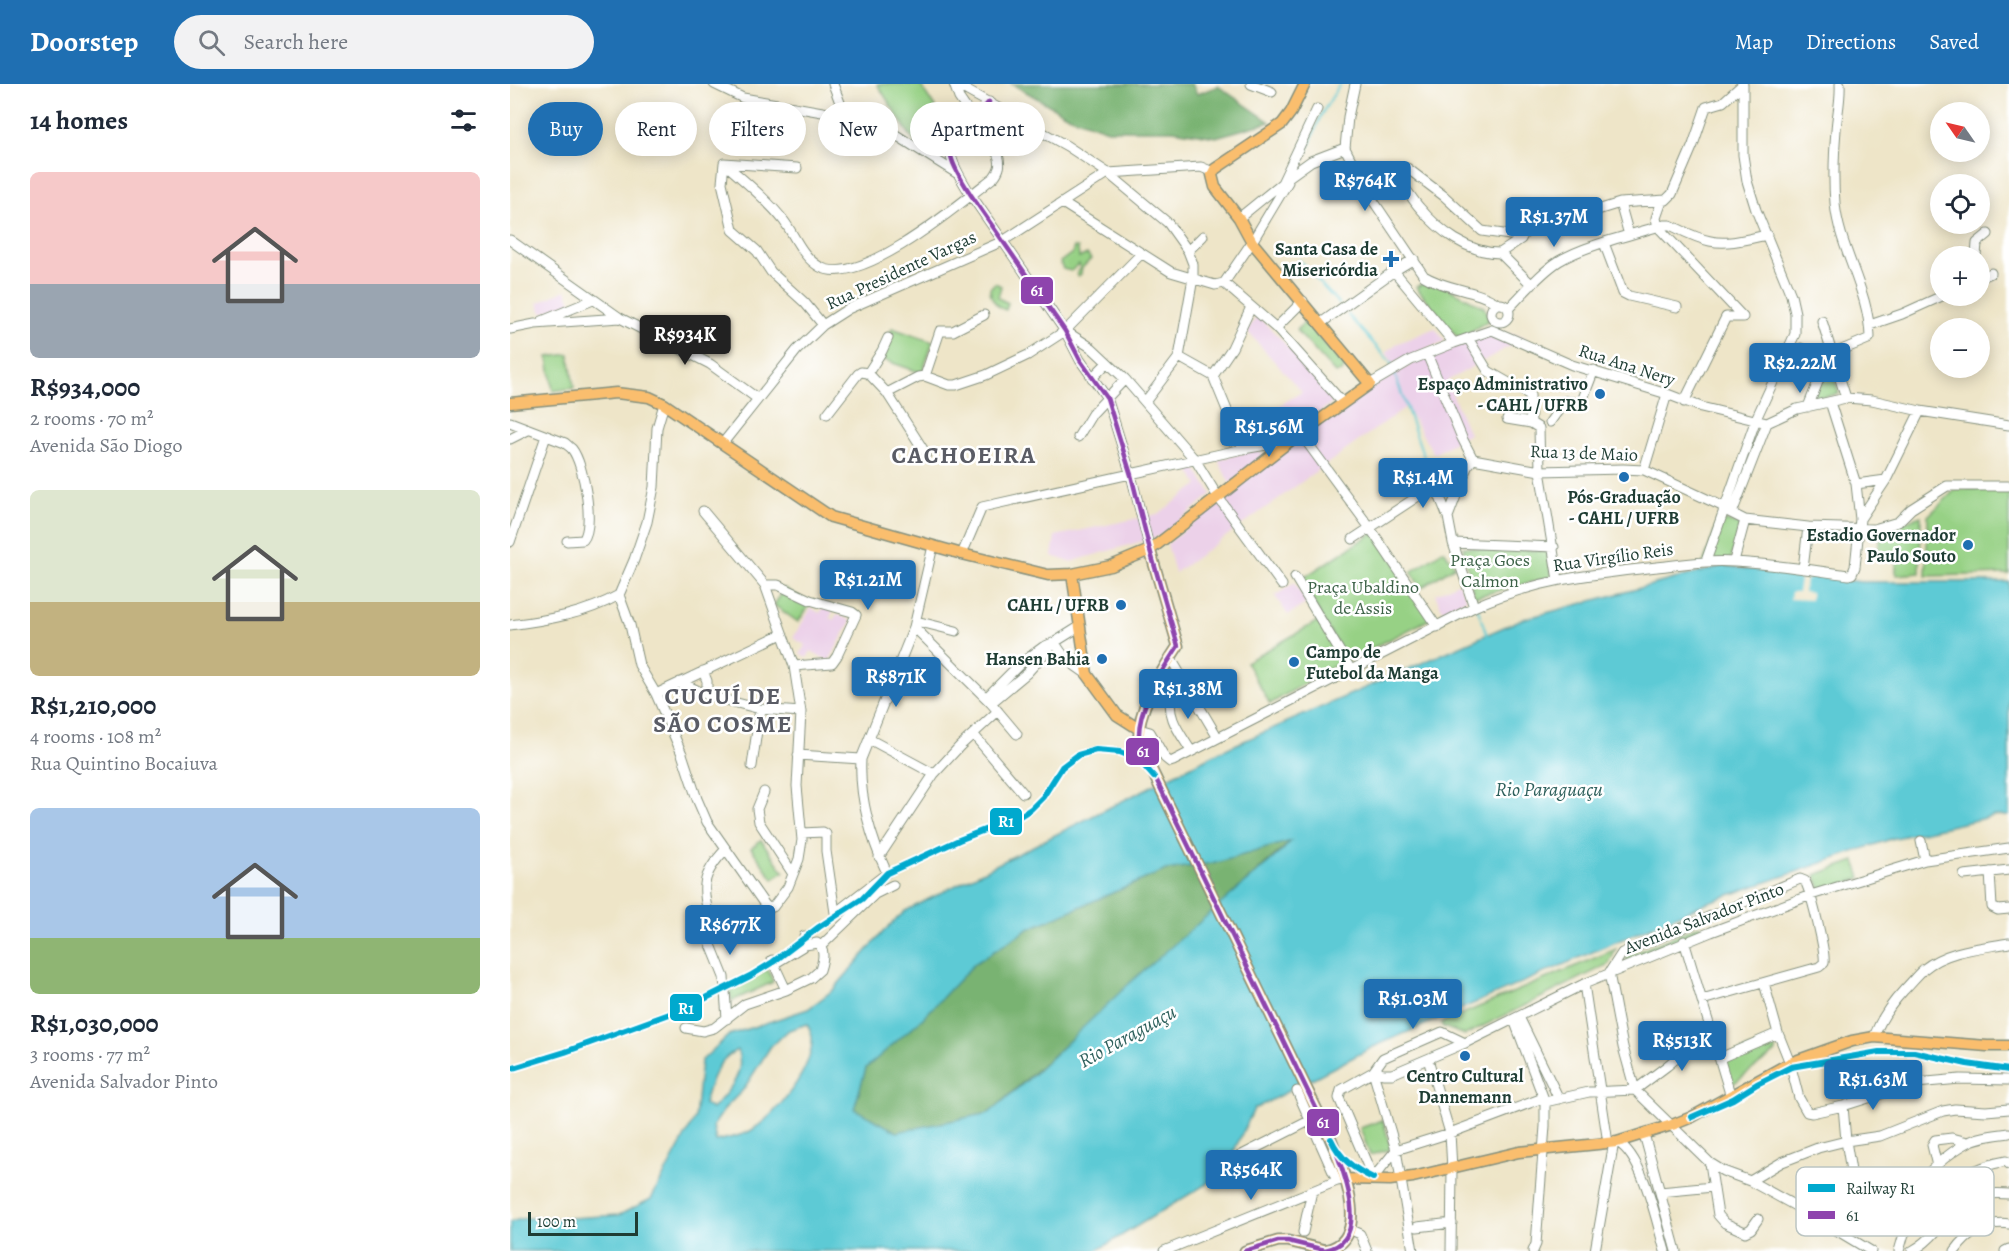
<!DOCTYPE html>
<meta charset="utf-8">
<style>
:root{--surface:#fff;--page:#f2f2f3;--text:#1f2937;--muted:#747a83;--accent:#1f6fb2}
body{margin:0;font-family:Alegreya,serif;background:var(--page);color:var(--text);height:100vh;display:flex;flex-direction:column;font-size:22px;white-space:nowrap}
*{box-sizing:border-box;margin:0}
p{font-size:20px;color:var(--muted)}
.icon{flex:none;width:33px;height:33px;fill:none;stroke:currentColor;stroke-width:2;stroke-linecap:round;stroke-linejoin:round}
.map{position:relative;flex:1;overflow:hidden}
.drawer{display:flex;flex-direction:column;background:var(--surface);width:510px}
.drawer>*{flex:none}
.top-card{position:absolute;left:18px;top:18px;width:570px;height:54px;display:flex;gap:12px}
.needle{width:39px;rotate:304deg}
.fabs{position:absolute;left:1420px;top:18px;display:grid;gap:12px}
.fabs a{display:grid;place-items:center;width:60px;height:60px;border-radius:50%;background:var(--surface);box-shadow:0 3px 15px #0003;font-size:30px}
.scale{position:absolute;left:18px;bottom:15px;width:110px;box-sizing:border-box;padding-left:6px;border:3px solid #1f3d34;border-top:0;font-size:16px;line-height:21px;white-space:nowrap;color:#1f3d34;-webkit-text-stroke:4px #fff;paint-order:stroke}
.price{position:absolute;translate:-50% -51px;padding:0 14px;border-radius:6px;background:var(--accent);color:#fff;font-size:20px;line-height:39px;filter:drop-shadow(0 2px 3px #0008)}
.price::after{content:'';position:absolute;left:50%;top:36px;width:18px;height:14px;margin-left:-9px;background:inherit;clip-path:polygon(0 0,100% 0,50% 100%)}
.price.on{background:#222;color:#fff}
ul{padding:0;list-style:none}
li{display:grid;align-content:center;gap:12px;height:318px;padding:0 30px}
li span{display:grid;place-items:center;height:186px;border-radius:9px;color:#555}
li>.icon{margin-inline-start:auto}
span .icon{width:108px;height:108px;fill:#fffc;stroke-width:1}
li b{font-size:26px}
h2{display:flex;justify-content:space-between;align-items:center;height:72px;padding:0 30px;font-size:26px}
.pill{padding:0 21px;border-radius:27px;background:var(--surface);box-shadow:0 3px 15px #0003;font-size:21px;line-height:54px}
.pill.on{background:var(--accent);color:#fff}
header{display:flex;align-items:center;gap:36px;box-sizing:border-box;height:84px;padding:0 30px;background:var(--accent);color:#fff}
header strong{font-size:28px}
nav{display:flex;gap:33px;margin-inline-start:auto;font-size:21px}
.search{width:420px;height:54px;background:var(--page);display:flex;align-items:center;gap:15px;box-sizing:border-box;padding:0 21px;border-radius:33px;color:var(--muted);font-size:22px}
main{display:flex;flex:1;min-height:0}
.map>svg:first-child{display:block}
.built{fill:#ecd1e9}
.green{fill:#97d185;stroke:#5b875c;stroke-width:1.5}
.forest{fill:#79b372;stroke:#4c7853;stroke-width:1.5}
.water{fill:#5dcad5;stroke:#3e8484;stroke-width:1.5;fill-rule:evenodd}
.pier{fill:#eee5c8}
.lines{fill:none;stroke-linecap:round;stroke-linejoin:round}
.stream{stroke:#5dcad5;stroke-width:2}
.minor-casing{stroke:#86917e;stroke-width:11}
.major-casing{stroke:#86917e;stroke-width:13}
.minor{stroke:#fff;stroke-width:9}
.major{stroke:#fabe6e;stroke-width:10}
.bus-1-casing{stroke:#fff;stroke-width:9}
.bus-1{stroke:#8e44ad;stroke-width:4.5}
.rail-1-casing{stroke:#fff;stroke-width:10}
.rail-1{stroke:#00a9ce;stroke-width:6}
.poi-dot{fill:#1f6fb2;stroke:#fff;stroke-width:2}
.labels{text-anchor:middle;stroke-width:5;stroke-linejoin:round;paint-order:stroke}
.poi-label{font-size:18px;font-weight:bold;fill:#1f3d34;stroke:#fff;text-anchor:end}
.street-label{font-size:18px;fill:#1f3d34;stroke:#fff}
.park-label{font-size:18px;fill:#3d6248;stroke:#fff}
.water-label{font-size:20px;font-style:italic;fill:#2e605c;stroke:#fff}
.district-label{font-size:24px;font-weight:bold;letter-spacing:1.5px;fill:#5a5c65;stroke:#fff}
.key{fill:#fff;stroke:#bcc5c2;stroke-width:1.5}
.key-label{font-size:16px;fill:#1f3d34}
.line-badge{stroke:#fff;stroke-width:2}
.badge-label{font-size:16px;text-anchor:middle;font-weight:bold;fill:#fff}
</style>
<header>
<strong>Doorstep</strong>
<div class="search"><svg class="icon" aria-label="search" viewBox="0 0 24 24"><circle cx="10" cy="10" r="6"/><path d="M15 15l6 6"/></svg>Search here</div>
<nav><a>Map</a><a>Directions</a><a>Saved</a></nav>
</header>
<main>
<section class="drawer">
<h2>14 homes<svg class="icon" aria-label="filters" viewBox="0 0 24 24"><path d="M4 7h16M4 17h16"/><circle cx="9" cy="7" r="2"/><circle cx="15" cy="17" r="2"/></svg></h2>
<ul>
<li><span style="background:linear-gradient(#f6c9c9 60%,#9aa5b1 0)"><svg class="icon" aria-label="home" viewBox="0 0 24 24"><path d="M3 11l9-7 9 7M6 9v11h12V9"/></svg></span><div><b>R$934,000</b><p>2 rooms · 70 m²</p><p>Avenida São Diogo</p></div></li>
<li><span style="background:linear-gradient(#dfe7d0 60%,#c2b280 0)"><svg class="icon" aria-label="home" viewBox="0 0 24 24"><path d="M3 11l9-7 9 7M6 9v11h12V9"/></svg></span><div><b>R$1,210,000</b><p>4 rooms · 108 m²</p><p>Rua Quintino Bocaiuva</p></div></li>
<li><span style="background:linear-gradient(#a9c7e8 70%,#8fb573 0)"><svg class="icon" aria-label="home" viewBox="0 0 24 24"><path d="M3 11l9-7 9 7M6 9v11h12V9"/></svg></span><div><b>R$1,030,000</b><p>3 rooms · 77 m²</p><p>Avenida Salvador Pinto</p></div></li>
</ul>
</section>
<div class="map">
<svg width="1499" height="1167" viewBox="0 0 1499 1167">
<rect width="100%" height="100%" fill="#fff"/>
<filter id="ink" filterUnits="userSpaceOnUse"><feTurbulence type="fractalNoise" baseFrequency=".0167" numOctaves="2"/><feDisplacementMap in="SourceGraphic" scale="12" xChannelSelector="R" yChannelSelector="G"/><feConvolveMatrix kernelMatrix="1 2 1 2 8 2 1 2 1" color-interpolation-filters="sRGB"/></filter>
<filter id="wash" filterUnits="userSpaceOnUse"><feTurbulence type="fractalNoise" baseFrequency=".008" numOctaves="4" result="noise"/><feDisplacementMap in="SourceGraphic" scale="24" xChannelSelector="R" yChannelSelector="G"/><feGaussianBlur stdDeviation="1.35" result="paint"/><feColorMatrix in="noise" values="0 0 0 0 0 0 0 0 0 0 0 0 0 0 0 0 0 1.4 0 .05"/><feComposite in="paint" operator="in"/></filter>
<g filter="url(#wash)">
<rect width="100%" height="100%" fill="#eee5c8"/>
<path class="built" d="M56,206L61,218L32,229L28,219Z
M747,232L768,252L825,317L793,340L764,355L743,357L734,342L792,308L737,247Z
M925,244L935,257L884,280L876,269L886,260Z
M985,247L1016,253L937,297L959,350L924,370L896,323L665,489L657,460L768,372L866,301L903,279Z
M747,365L751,368L755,377L720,400L708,376Z
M677,382L685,384L702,410L650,452L560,478L542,472L545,452L648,430L688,401Z
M784,499L797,519L778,531L765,512Z
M948,499L957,515L933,527L925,510Z
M314,522L323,527L320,534L323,536L327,530L341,537L319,577L301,567L297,574L290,570L295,561L283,554L301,524L310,529Z"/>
<path class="green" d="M367,0H410L440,47L410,67Z
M564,163L568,164L569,174L577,170L581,175L572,184L571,190L568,192L567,189L570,183L569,180L561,187L553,185L550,178L562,169Z
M922,196L974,223L979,236L949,255L906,203Z
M485,199L491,202L488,214L498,219L496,226C486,224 480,213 480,204Z
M795,238L835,282L832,288L825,289L786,246Z
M382,244L423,258L412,289L371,275Z
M59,270L64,304L43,307L38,273Z
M1320,280L1329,310L1299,315Z
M1446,405H1499V490L1416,492L1418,432Z
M1411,432L1410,489L1386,491V469L1367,470L1373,445Z
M1209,435L1231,441L1219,481L1193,480Z
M864,448L922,534L837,577L790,496Z
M953,463L1039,467L1042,493L964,513Z
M934,466L945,482L911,504L901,488Z
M275,504L300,521L288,538L264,521Z
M808,537L831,578L760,620L736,578Z
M251,756L274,788L263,795L241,764Z
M1345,777L1351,794L1312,808L1305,791Z
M1190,841L1192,846L1118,878L1116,873Z
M1106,865L1099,880L955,951L933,943L931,939Z
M258,885L263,898L222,917L219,905Z
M1262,956L1266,968L1220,1002L1212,975Z
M873,1036L881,1065L860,1071L850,1044Z"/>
<path class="forest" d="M502,0H682L687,10L708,2L760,38L706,53L663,46H598L558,32Z
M782,756L479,1029L387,1048L344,1025L356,984L413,934L464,880L518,845L656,786L709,778Z"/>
<path class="water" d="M1213,482L1352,498H1499V732H1484L1381,755L1196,819L863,963L744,1025L713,1090L586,1167H0V1138L15,1134L45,1135L109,1131L141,1115L185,1034L191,977L219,951L298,925L323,906L374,847L395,827L711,667L1010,536ZM781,757L773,766L625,894L523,991L479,1029L387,1048L344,1025L356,984L413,934L464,880L518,845L656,786L709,778ZM297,940C299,944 302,949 302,953C304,984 267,1030 242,1046C233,1052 218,1054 206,1057L203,1042L216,1023L233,1006L261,962L279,946ZM227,966C237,989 217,1009 202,1025L194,1020C200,998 206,976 227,966Z"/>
<path class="pier" d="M1287,488L1300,489L1299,495H1296L1294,508L1301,509V516L1280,515L1281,508H1288L1290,495L1287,494Z"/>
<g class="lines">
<path class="stream" d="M797,67L811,31L830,0
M789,176L829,220
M838,231L881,279L882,283
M884,288L923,399
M967,523L977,551"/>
</g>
</g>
<g filter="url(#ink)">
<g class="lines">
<g class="minor-casing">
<path id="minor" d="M204,0L233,14L335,32L362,39L378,46L448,90
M323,0L335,32
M445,0L557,62L598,89L658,139L678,167L683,180V194L669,273L635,318
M741,0L762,8
M479,18C441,62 424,53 461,111L555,247L570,276L597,314L621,391L640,466
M835,64L856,106L914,192C936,206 966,205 988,220
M835,64L838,33L845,0
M214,79C234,97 257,115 274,137C285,152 292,173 310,183C350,205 452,118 484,93C490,85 491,80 488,71L449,14L444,0
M287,84L214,79L212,99L223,146L247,167L261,188L295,219L313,241
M897,84L934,112L972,147L1000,151L1014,149L1110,119L1156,116L1162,110L1183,61L1196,23L1213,18L1233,0
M598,89L691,83L703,88
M776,95L801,77L835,64
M856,106L881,94H885C895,101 901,114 909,123C929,147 958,169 990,169L1022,201
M1110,119L1119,151
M554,120L661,188L705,201L714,199L766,244L833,319
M729,134L772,99L807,25
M1148,143L1233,233
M1148,143L1146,134L1152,117
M0,156L110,234L200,280L248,315
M1094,159L1113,209L1119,212L1167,223
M678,167L693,152
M990,169L1011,155L1014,149
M1466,172L1467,159L1478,150
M884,187L944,259
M1470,194L1481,189
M714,199L742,158L778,98
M981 229a9 9 0 1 1 18 0a9 9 0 1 1-18 0Z
M998,225C1014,209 1030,189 1049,177C1075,161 1124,150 1154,141H1160C1173,147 1186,154 1200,157C1218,161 1238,155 1257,151
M32,237L83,216
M1312,237L1336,314
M811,239L884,187L904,175
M1360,241L1392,230L1432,212
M766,244L793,217
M0,245L25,240L110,234
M982,246L1062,281L1157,310L1191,323L1257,339L1287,325L1336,314L1362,316L1410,327L1499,341
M557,248L582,264L615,295L686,377L708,413L772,501
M378,254L372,267L358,289L377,309L416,370
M958,254L978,287L1020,311L1021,339
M1291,264L1313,285
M917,270L952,354L963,375
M1322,270L1358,255L1360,253C1359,206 1329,165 1325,119C1323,95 1324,70 1326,46C1327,30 1331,16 1330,0
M669,273L703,292L733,365
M415,292L430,247H443L474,231
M703,292L722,264L741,223
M582,294L597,279
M860,300L901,276L944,259L982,246
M377,309L408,293L415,292L439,301H446L476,291L518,271L555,247L631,170
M1174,318L1216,233H1233
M1298,323L1313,285L1323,276
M317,330L348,290L351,288L358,289
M997,335L1021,339L1029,344L1030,387L1048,496
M0,338L55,359C57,361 60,363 62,365C74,380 85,442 73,456L57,457
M1040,338L1055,317L1069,319L1072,317L1084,286
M791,350L860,444L927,543
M568,353L582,330L615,295
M0,355L18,346
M213,359L287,266L313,241L338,225L493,157L598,89
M963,375L1030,387L1113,385L1134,386L1214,423
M1134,386L1157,310
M1346,400L1376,396
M925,401L938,433L943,459L964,523
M1213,425L1235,436L1298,443L1364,445L1388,438L1401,425L1437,402H1499
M1222,429L1257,339
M938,433L957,383
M1350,435L1376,396L1410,327
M843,455L925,401L957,383L963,375
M0,458L36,352
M943,459L1044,463
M452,470L472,423L733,365L780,357
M1196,477L1246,335L1285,250V229L1281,211L1246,126L1237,97L1233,71V0
M1224,477L1235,436
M1293,485L1298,443
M785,493L841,586
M255,501H268L300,516L342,528L346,531L327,572L322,579L284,582
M109,511L120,541L129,581L146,610L172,670L187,715L197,738L255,821L259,824L263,823L278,803L289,775L292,756L287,702L291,628L284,582L255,501L193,427
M406,537L446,547
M0,541C38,536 75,530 109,511L124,476L137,438L144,403L147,344L154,320
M404,543L481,619L507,650
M545,558C552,573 563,581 577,590
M660,573L708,654
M193,587L197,597V611
M170,598L197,611L250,625
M678,602L662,611C655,632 671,650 681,667
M146,610L272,550
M476,614L510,580L533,563L545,558L569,543
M481,619L517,589L542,561
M629,645L640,648L655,674L660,678L663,677L964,523C1024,496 1082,490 1147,483C1173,480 1199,476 1225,478C1263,480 1301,486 1339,491L1342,490L1345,483L1350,435L1346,400L1320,318
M463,650L513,709
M359,655L424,690
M288,671L351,675
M242,682L250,625L291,628
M254,708L247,725L249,738L283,790
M292,749L313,748L316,750V767L325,829
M1411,757L1415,776
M216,765C190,792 192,803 200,837L195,846L214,893L217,935
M369,773L424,690L450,662L488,627
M1480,788L1482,823L1488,826L1499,825
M1454,791L1499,786
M325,829L377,789C361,754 349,713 351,675L404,543L423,462
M1174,857L1221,1013
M311,862L365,810L383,801
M262,876L276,906
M264,880L295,861
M1099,889L1112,869L1290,795L1295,797C1301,808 1316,868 1314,879L1309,883L1192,916
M1099,889L1113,963L1125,1006L1200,1079L1213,1087L1240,1097L1291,1125L1361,1167
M1254,899L1268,949L1280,979L1289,1014L1297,1028L1302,1029L1333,1022L1406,999L1450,995L1499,996
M1074,900L1098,1059
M1009,933L1049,1015
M1004,936L1035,1018V1042L1026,1160L1023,1167
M176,944L193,947L204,944L235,920L276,906L301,894L310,886C313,876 316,866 307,859L295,861L294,852
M1364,953C1371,934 1381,920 1394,906C1401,899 1407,891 1414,885C1437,866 1471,864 1499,859
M955,959L932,948L873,974L863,988L831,1006L829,1014L863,1094L886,1066L940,1049L1033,1014
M1210,974L1268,949
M918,975L940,1049L942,1085L941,1167
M863,988L874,990H882L955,959L1074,900L1201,848L1301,811L1415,776L1499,764
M863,988L886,1066L903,1167
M787,1007L827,1097
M1035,1018L1079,1008L1125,1006L1157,982L1200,946
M1333,1022L1336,1057L1345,1111
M1134,1050L1166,1167
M1107,1058C1133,1071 1147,1139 1155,1167
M728,1073L801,1036
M1200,1079L1208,1131L1215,1139L1235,1148L1241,1145L1248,1135
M1427,1082L1422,1061L1425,1056L1442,1054L1458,1058
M1240,1097L1272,1078L1308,1064L1336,1057L1370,1052L1433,1027L1445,1025L1476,1027L1499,1025
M1150,1108L1203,1103
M1443,1125C1460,1111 1477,1108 1499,1110
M907,1143L942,1139
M1400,1144L1403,1126L1401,1112L1403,1107C1417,1089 1437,1070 1457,1059C1469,1052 1485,1051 1499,1049
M841,1146L850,1150L857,1167
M793,1148L802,1107
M654,1167L827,1097L837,1095
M1085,1167L1104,1058
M1389,1167L1394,1150L1428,1111L1436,1104L1454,1094
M1402,1167C1421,1157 1436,1137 1445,1118C1448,1111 1449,1102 1453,1095C1460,1086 1484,1079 1496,1077L1499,1080
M1445,1167C1457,1150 1477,1136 1499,1140
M1495,1167L1499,1165"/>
</g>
<g class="major-casing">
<path id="major" d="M0,319L106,309L139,313L154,320L321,433L452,470L538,491L562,490L601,482L640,466L780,357L860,300L742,158L729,134L705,103L702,91L705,85L772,40L781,28L795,0
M640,466L668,562C651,588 623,630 630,662L821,1055C832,1083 864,1158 815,1166L778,1157H768L735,1167
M562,490L577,590L607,631L629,645
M837,1095L880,1096L903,1093L1009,1068L1107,1058L1162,1041L1182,1033L1280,979L1342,957L1364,953L1477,962H1499"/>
</g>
<use href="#minor" class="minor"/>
<use href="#major" class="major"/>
<g class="bus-1-casing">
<path id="bus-1" d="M479,18C441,62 424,53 461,111L555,247L570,276L597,314L621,391L640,466L668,562C651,588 623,630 630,662L821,1055C832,1083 864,1158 815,1166L778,1157H768L735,1167"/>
</g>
<use href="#bus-1" class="bus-1"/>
<g class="rail-1-casing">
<path id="rail-1" d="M0,985L55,968L176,924L240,892L263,878L309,843L352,815L377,789L449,756L510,732L521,725L533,713L552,683L568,671L586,666L610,668L629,676L644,693
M1182,1033L1223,1015L1247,1000L1281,983L1369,968H1404L1457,980L1499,986
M821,1055C830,1075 844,1085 863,1094"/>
</g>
<use href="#rail-1" class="rail-1"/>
</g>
</g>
<g class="poi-dot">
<path d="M878 166h6v6h6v6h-6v6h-6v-6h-6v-6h6z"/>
<circle cx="1090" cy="310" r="6"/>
<circle cx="1114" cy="393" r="6"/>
<circle cx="1458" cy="461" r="6"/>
<circle cx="611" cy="521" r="6"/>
<circle cx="592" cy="575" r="6"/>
<circle cx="784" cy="578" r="6"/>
<circle cx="955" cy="972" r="6"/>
</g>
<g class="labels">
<g class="poi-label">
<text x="868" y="171">Santa Casa de<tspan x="868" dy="21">Misericórdia</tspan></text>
<text x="1078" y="306">Espaço Administrativo<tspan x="1078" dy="21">- CAHL / UFRB</tspan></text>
<text x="1114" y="419" text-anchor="middle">Pós-Graduação<tspan x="1114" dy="21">- CAHL / UFRB</tspan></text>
<text x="1446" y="457">Estadio Governador<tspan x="1446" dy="21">Paulo Souto</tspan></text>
<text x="599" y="527">CAHL / UFRB</text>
<text x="796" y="574" text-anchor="start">Campo de<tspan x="796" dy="21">Futebol da Manga</tspan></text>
<text x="580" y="581">Hansen Bahia</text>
<text x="955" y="998" text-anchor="middle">Centro Cultural<tspan x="955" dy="21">Dannemann</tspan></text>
</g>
<g class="street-label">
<text transform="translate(391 186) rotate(-25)" y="6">Rua Presidente Vargas</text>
<text transform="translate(1117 281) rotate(18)" y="6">Rua Ana Nery</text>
<text transform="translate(1074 369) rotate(2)" y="6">Rua 13 de Maio</text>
<text transform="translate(1103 473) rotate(-8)" y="6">Rua Virgílio Reis</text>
<text transform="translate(1194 834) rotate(-21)" y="6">Avenida Salvador Pinto</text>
</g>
<g class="park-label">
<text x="980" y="482">Praça Goes<tspan x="980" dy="21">Calmon</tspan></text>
<text x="853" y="509">Praça Ubaldino<tspan x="853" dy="21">de Assis</tspan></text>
</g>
<g class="water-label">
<text x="1039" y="712">Rio Paraguaçu</text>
<text transform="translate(617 952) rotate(-29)" y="7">Rio Paraguaçu</text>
</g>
<g class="district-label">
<text x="454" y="379">CACHOEIRA</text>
<text x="213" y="620">CUCUÍ DE<tspan x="213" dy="28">SÃO COSME</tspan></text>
</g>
</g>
<rect x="1286" y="1083" width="198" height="69" rx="9" class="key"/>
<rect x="1298" y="1100" width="27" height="8" fill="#00a9ce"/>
<rect x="1298" y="1127" width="27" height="8" fill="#8e44ad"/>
<g class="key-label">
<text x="1336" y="1110">Railway R1</text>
<text x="1336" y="1137">61</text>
</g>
<g class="line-badge">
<rect x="510" y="192" width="34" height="29" rx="6" fill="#8e44ad"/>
<rect x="615" y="653" width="35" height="29" rx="6" fill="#8e44ad"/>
<rect x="479" y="723" width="34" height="29" rx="6" fill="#00a9ce"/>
<rect x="159" y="909" width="34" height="29" rx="6" fill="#00a9ce"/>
<rect x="796" y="1024" width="34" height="29" rx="6" fill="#8e44ad"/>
</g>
<g class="badge-label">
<text x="527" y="212">61</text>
<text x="633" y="673">61</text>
<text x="496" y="743">R1</text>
<text x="176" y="930">R1</text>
<text x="813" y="1044">61</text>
</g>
</svg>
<div class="fabs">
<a><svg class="needle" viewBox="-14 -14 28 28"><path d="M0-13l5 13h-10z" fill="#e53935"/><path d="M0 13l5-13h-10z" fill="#747a83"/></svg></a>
<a><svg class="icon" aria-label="locate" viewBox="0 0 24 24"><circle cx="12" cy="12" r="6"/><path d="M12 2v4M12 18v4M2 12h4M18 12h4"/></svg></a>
<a>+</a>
<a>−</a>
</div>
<div class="scale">100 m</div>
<b class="price" style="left:855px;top:128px">R$764K</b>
<b class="price" style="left:1044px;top:164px">R$1.37M</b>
<b class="price on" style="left:175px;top:282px">R$934K</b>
<b class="price" style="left:1290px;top:310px">R$2.22M</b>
<b class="price" style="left:759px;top:374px">R$1.56M</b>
<b class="price" style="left:913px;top:425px">R$1.4M</b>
<b class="price" style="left:358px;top:527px">R$1.21M</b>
<b class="price" style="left:386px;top:624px">R$871K</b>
<b class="price" style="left:678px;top:636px">R$1.38M</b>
<b class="price" style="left:220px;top:872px">R$677K</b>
<b class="price" style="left:903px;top:946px">R$1.03M</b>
<b class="price" style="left:1172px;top:988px">R$513K</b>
<b class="price" style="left:1363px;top:1027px">R$1.63M</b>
<b class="price" style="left:741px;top:1117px">R$564K</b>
<div class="top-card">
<a class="pill on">Buy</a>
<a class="pill">Rent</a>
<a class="pill">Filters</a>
<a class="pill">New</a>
<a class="pill">Apartment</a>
</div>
</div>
</main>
